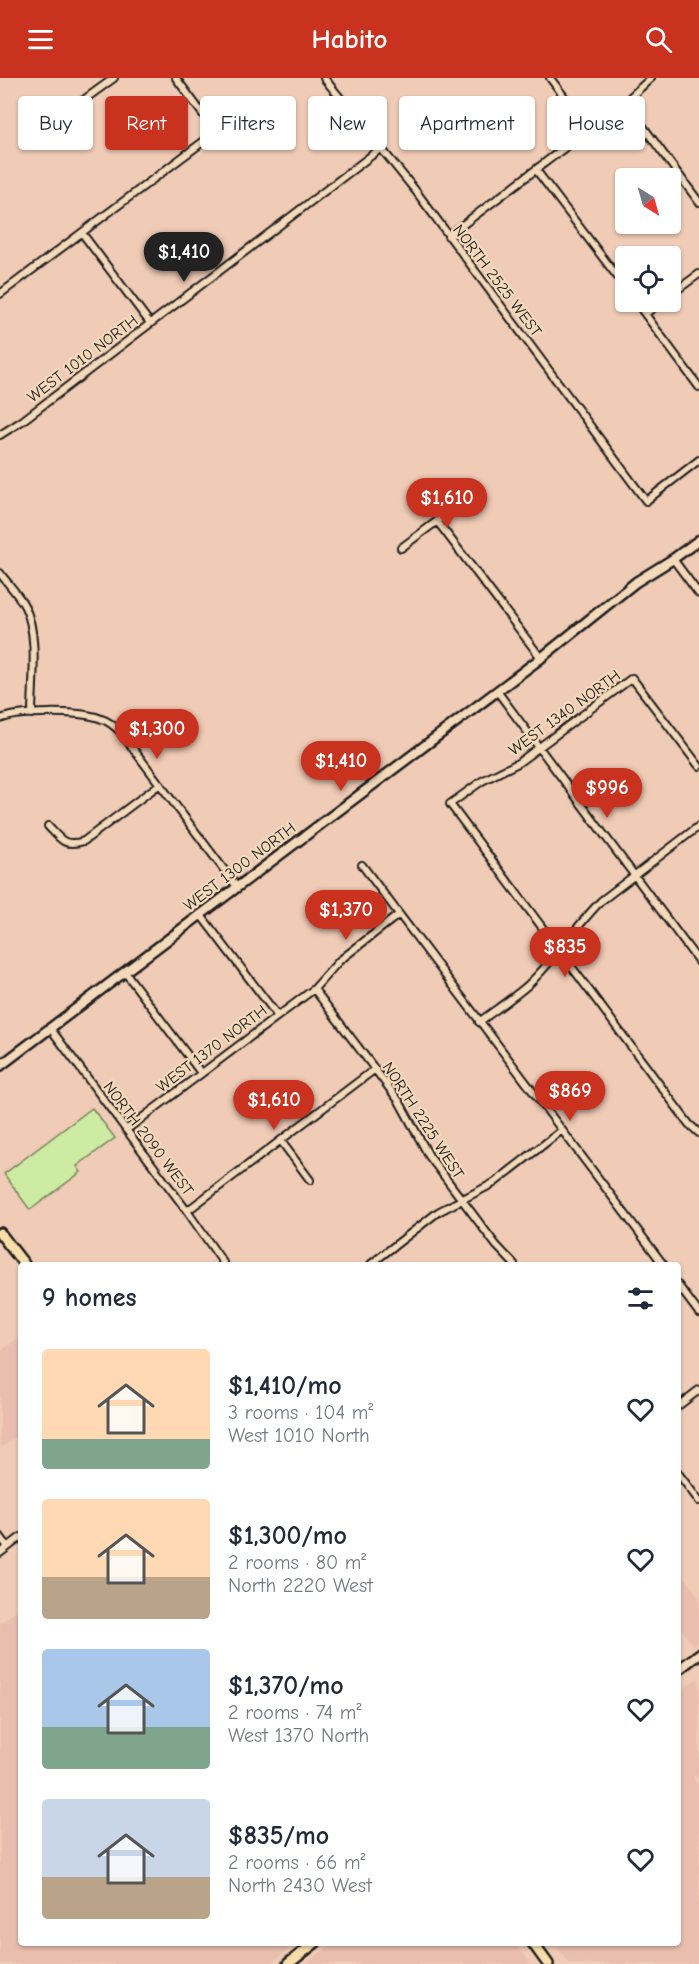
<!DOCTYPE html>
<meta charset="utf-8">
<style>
:root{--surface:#fff;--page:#f2f2f3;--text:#1f2937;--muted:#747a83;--accent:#c8321e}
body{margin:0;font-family:"Comic Neue",sans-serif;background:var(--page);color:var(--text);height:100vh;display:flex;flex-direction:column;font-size:22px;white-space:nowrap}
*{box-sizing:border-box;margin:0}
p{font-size:20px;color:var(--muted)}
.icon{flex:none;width:33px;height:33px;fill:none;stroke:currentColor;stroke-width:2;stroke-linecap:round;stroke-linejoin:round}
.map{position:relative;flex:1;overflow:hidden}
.details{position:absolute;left:18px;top:1184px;width:663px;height:684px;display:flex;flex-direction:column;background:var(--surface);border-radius:6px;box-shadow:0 2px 4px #0004}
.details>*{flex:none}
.banner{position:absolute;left:18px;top:18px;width:663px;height:54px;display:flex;gap:12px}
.needle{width:39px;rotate:143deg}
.fabs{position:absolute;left:615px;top:90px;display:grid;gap:12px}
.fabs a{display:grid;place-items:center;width:66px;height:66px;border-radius:6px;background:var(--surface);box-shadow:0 2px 4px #0004;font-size:30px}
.price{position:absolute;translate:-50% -51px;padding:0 14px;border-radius:21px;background:var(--accent);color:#fff;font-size:20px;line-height:39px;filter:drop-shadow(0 2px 3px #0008)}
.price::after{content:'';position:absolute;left:50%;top:36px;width:18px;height:14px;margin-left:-9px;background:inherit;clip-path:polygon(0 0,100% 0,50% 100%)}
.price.current{background:#222;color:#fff}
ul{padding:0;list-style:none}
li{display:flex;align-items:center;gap:18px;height:150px;padding:0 24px}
li span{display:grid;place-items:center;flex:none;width:168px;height:120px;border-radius:6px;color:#555}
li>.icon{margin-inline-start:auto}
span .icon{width:72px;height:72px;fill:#fffc;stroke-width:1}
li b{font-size:26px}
h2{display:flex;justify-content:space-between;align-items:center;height:72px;padding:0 24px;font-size:26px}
.tag{padding:0 21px;border-radius:6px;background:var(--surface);box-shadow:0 2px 4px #0004;font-size:21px;line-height:54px}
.tag.current{background:var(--accent);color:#fff}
header{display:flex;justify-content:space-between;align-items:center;height:78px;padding:0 24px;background:var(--accent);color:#fff;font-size:27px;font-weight:800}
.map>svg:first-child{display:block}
.built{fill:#e9beaf}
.green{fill:#cdeba2;stroke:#74845f;stroke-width:1.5}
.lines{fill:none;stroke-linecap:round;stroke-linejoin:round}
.street-casing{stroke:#1c1c1c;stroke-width:10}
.secondary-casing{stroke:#1c1c1c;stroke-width:13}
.primary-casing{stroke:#1c1c1c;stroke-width:14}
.street{stroke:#f4d9bb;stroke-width:6}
.secondary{stroke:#f4d9bb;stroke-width:8}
.primary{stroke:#f9deab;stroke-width:9}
.labels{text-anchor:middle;stroke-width:4.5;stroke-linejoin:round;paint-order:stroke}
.street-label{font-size:16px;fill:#1c1c1c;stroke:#f4d9bb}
</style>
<header><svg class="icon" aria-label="menu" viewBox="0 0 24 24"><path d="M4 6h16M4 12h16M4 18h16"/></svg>Habito<svg class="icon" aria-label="search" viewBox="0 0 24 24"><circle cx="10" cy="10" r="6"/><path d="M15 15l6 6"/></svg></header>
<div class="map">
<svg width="699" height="1886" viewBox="0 0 699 1886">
<rect width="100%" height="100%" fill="#f0cbb6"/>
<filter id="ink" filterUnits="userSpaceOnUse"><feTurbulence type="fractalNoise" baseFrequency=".0167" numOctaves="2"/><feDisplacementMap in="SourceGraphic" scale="12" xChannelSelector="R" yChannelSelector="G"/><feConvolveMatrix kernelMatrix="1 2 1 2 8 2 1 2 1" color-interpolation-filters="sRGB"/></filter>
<g filter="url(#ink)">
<path class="built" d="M21,1258V1355L3,1369L0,1366V1274Z
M678,1490L699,1519V1564L694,1568L678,1547Z
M21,1529V1864L298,1865L269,1886H0V1545Z
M699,1599V1701L696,1697L693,1699L699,1709V1886H570L554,1865L678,1864V1615Z
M335,1864L515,1865L531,1886H306Z"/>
<path class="green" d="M92,1030L115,1060L77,1088L81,1094L30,1132L4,1096Z"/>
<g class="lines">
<g class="street-casing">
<path id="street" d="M324,0L415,112L646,423L699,382
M550,0L588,50
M625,24L699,124
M67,34L114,0
M536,92L626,210
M82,155L150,245
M448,158L625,24L651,0
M0,216L216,54L176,0
M670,217L699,196
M636,224L699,309
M645,236L661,224
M0,357L22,343L380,71
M437,443L541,580
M401,470L479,412
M673,481L699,516
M0,495C8,506 19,517 25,529C39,558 32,604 32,636
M497,613L699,884
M0,641C21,633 77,633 99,640C109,643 116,649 122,656L237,809
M699,688L632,600L518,685L482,703L450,726L689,1046L699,1055
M48,748C61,762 64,769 84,763L160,706
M362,787L663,1186
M200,836L277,937
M125,894L201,995
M314,911L399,1023L429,1078L496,1167L514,1186
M479,944C495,932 513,920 528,907C555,882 575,849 601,823L699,748
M50,950L187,1133L224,1186
M126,1052L314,911L339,883L398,837
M281,1063L310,1102
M187,1133L375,991
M371,1186L438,1134L494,1105L561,1053
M678,1207L699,1235
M678,1328L699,1312
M678,1395L699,1423
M0,1458L8,1469
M0,1475L21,1459"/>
</g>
<g class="secondary-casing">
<path id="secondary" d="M0,988L541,580L636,504L673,481L699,462
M678,1592L699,1576"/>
</g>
<g class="primary-casing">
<path id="primary" d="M0,1155L24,1186
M532,1864L548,1886
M288,1886L316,1864"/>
</g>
<use href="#street" class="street"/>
<use href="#secondary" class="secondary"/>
<use href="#primary" class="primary"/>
</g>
</g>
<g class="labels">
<g class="street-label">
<text transform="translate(498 202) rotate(53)" y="6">NORTH 2525 WEST</text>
<text transform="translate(82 280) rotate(-37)" y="6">WEST 1010 NORTH</text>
<text transform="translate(564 634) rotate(-36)" y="6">WEST 1340 NORTH</text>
<text transform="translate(239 788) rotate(-37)" y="6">WEST 1300 NORTH</text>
<text transform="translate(211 970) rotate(-37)" y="6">WEST 1370 NORTH</text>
<text transform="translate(424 1042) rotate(57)" y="6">NORTH 2225 WEST</text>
<text transform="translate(149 1060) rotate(53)" y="6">NORTH 2090 WEST</text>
</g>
</g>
</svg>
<div class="fabs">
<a><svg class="needle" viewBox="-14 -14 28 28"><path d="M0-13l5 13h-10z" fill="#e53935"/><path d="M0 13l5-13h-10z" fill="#747a83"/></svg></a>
<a><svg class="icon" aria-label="locate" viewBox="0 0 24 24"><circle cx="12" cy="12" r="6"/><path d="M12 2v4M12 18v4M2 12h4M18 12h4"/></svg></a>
</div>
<b class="price current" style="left:184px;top:205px">$1,410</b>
<b class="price" style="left:447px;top:451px">$1,610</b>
<b class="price" style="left:157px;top:682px">$1,300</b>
<b class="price" style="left:341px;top:714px">$1,410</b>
<b class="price" style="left:607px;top:741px">$996</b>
<b class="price" style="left:346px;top:863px">$1,370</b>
<b class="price" style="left:565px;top:900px">$835</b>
<b class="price" style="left:570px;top:1044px">$869</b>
<b class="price" style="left:274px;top:1053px">$1,610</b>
<div class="banner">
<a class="tag">Buy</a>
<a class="tag current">Rent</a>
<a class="tag">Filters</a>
<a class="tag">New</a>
<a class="tag">Apartment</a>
<a class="tag">House</a>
</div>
<section class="details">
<h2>9 homes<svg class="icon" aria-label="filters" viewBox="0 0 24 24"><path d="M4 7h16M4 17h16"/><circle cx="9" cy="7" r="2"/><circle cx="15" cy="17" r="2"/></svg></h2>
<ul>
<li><span style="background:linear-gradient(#ffd9b3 75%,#7fa58c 0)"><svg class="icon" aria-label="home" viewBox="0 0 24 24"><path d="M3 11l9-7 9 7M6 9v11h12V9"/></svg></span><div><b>$1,410/mo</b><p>3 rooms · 104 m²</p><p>West 1010 North</p></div><svg class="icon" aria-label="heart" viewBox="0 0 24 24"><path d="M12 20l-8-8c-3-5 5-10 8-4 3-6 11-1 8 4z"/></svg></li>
<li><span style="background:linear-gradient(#ffd9b3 65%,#b9a48a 0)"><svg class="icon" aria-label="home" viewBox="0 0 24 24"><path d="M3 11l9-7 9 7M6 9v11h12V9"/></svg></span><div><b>$1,300/mo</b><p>2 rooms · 80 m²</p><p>North 2220 West</p></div><svg class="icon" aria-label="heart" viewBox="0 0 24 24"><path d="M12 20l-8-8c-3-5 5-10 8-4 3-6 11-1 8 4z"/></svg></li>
<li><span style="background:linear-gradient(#a9c7e8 65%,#7fa58c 0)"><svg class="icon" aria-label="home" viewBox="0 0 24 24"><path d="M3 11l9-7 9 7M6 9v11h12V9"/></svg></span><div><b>$1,370/mo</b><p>2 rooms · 74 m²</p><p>West 1370 North</p></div><svg class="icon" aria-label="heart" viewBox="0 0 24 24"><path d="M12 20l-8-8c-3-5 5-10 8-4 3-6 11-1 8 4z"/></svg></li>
<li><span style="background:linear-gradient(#c9d6e8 65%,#b9a48a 0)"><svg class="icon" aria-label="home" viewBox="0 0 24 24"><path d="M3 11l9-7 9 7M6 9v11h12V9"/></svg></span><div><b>$835/mo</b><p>2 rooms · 66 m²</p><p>North 2430 West</p></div><svg class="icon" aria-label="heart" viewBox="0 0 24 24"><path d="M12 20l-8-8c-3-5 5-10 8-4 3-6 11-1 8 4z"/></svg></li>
</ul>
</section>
</div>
